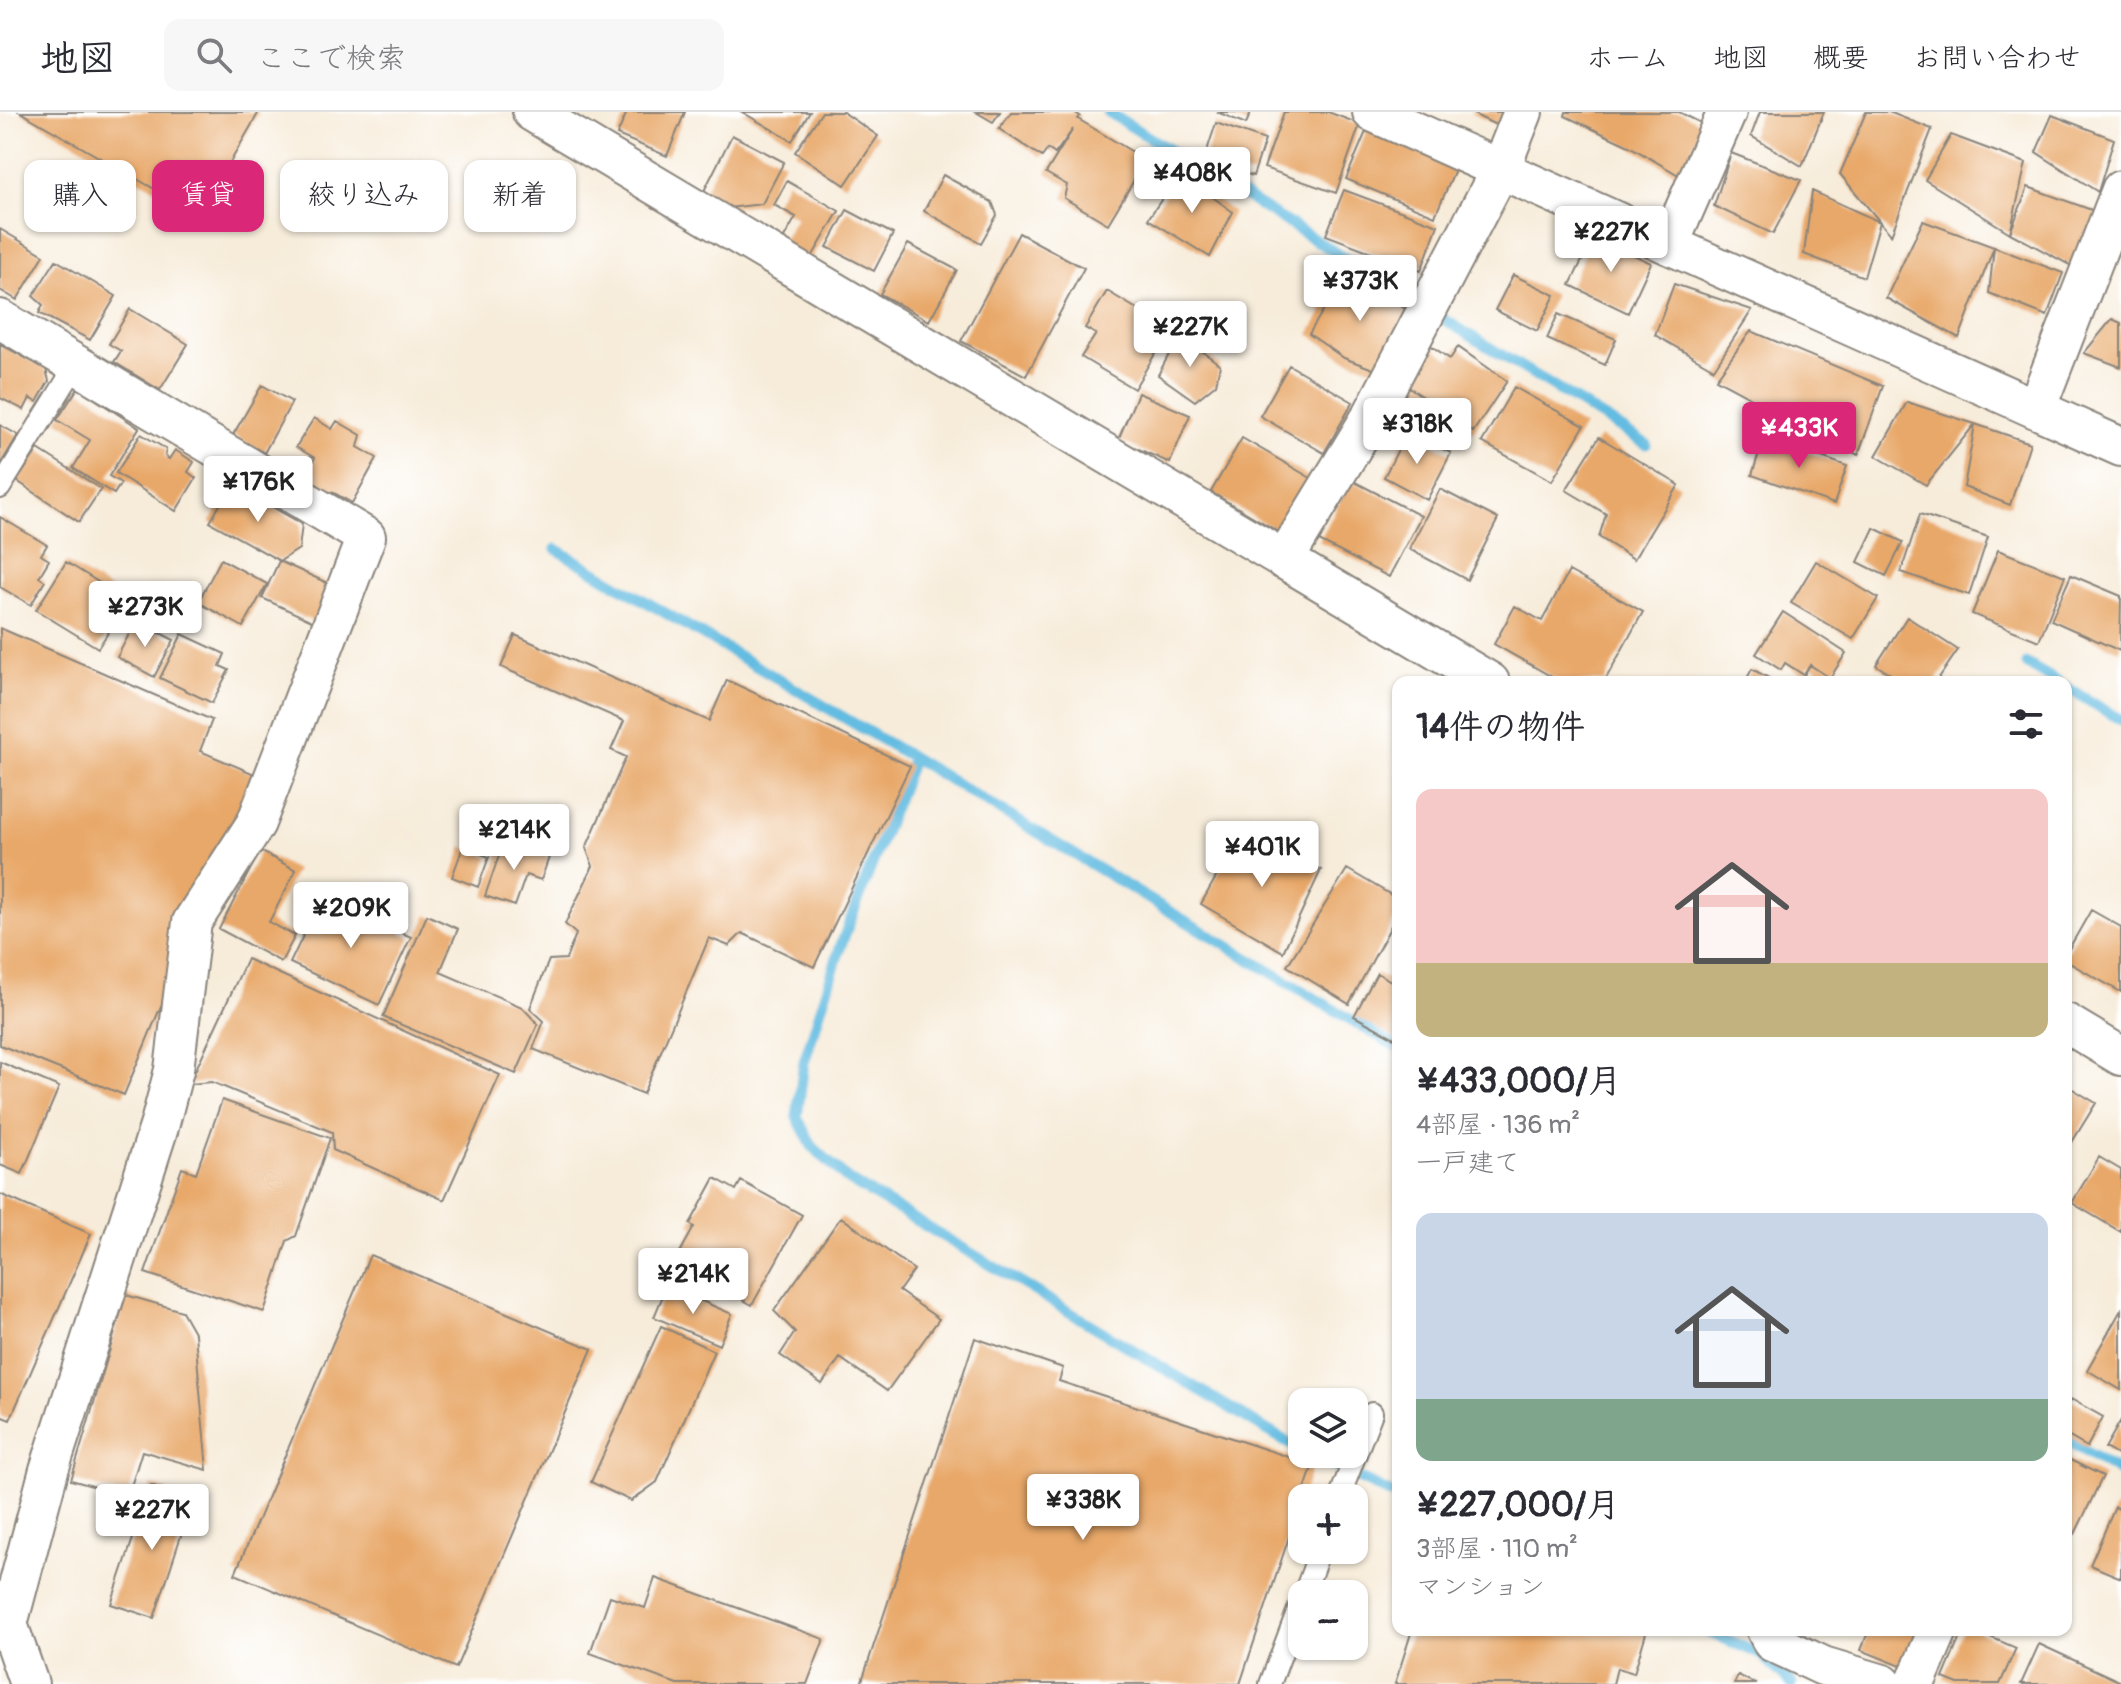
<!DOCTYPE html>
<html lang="ja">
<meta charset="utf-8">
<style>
:root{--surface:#fff;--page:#f7f7f7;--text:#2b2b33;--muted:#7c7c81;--line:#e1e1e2;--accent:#db2777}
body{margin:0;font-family:Pangolin,"Klee One",sans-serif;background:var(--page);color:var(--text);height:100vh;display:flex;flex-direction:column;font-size:30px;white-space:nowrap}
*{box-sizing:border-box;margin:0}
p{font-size:26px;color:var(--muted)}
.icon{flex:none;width:44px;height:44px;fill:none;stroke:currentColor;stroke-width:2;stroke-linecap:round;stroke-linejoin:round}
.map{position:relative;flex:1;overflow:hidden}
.panel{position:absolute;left:1392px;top:564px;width:680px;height:960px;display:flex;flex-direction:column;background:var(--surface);border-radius:16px;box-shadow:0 2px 6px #0004}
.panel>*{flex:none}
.banner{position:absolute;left:24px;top:48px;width:760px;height:72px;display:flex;gap:16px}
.tools{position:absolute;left:1288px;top:1276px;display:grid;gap:16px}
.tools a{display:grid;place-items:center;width:80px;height:80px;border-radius:16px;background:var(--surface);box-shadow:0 2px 6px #0004;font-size:40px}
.price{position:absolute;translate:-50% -68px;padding:0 18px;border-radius:8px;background:#fff;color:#222;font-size:26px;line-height:52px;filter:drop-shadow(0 2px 4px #0008)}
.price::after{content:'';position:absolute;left:50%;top:48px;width:24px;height:18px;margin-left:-12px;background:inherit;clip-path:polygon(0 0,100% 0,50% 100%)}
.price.current{background:var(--accent);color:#fff}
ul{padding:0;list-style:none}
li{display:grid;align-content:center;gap:16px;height:424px;padding:0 24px}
li span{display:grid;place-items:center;height:248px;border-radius:16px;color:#555}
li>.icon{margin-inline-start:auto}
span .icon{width:144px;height:144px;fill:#fffc;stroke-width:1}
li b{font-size:34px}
h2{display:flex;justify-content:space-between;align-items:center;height:96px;padding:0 24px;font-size:34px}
.pill{padding:0 28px;border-radius:16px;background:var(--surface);box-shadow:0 2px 6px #0004;font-size:28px;line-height:72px}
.pill.current{background:var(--accent);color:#fff}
header{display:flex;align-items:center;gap:48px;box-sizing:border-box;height:112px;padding:0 40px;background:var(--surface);border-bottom:2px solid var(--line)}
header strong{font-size:38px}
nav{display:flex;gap:44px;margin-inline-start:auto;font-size:28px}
.search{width:560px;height:72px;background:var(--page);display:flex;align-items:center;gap:20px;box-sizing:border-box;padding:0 28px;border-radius:16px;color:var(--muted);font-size:30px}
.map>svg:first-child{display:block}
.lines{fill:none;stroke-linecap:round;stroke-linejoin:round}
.stream{stroke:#64bce1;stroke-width:11}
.building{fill:#e8a869}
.service-casing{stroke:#8a847b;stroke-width:24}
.minor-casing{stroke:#8a847b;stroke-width:42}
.service{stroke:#fff;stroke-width:20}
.minor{stroke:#fff;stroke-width:38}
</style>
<header>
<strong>地図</strong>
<div class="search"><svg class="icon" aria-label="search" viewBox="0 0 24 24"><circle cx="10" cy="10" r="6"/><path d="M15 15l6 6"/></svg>ここで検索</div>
<nav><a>ホーム</a><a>地図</a><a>概要</a><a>お問い合わせ</a></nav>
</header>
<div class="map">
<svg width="2121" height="1572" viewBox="0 0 2121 1572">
<rect width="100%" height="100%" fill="#fff"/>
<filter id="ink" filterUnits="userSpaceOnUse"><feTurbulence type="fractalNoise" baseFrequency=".0125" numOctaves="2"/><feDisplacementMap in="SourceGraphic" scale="16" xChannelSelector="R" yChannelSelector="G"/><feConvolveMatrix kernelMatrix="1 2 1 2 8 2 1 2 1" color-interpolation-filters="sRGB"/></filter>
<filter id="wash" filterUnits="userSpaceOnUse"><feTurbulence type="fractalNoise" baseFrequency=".006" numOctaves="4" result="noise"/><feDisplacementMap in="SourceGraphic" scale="32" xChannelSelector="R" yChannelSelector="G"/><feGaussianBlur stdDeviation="1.8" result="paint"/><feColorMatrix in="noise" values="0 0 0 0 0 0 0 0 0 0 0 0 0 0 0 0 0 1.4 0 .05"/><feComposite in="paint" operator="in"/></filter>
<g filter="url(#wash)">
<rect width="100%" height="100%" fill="#f7ecda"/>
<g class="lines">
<path class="stream" d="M1108,0L1646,332
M556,437L913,646L1398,936
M2027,552L2058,570
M2066,575L2121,608
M913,646L842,830L804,950L797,1005L812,1034L847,1067L1302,1339
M2066,1328L2121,1361
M1308,1342L1398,1385
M1703,1518L1760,1542L1792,1572"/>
</g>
<g id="blocks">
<path class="building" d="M20,0H259L200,103Z
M627,0H685L667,44L617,23Z
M742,0H810L792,29Z
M822,0H843L878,24L845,73L795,40Z
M976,0H1000L993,10Z
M1011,0H1074L1080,4L1078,7L1146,48L1108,112L1064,86L1067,73L1046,61L1073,17L1055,42L1048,37L1042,45L999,17Z
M1217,0H1251L1246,12Z
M1284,0H1328L1360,12L1336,81L1264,56Z
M1469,0H1509L1504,17Z
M1566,0H1679L1701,11L1682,65L1629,34L1565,4Z
M1760,0H1824L1802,54L1751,24Z
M1866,0H1889L1932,17L1891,123L1840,62Z
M2052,3L2114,27L2098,80L2036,40Z
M1216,11L1265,28L1253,64L1204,48Z
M1367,17L1457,54L1435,104L1346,67Z
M732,23L784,50L762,92L728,96L702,83Z
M1951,23L2026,51L2010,121L1925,68Z
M1731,41L1801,68L1773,122L1714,94Z
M1180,61L1233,100L1210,145L1148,107Z
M943,63L992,90L997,103L981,131L924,99Z
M787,69L839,99L809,150L780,133L796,105L774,93Z
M2028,75L2111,105L2077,157L2010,121Z
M1344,78L1438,113L1421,159L1326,123Z
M1812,79L1880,110L1864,165L1804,142Z
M847,98L893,122L874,159L827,135Z
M1923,109L1994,135L1959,226L1886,186Z
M0,117L44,143L17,188L0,178Z
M1019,121L1084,156L1026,264L961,229Z
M1594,124L1651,151L1628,201L1570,173Z
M908,132L957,158L929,209L880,182Z
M1994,135L2063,161L2047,204L1989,181Z
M56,148L116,184L90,228L39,201L43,193L33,184Z
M1347,158L1410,200L1381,260L1344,246L1309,222Z
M1513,163L1555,183L1537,219L1495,198Z
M1674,172L1752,198L1714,257L1655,223Z
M1107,179L1170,217L1134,277L1081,245L1096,222L1085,216Z
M130,197L188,232L160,278L114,250L121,239L109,232Z
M1558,202L1616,227L1605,253L1547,227Z
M2112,207L2121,211V255L2084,241Z
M1751,219L1883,274L1858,343L1716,267Z
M1180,222L1220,253L1216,272L1195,289L1158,263Z
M1426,230L1450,247L1458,235L1507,269L1473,320L1409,275Z
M0,232L46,257L49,269L37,290L30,286L24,298L0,286Z
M1289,253L1353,290L1324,341L1260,304Z
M262,273L292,290L264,341L233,323Z
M1514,275L1584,314L1552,369L1482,330Z
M78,276L139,316L109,364L121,371L114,382L73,356L90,328L57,308Z
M1138,281L1190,303L1170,351L1118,328Z
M1907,290L1975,312L1926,373L1876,344Z
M314,306L332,317L337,309L361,323L358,335L377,346L352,391L334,381L299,372L315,346L296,335Z
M1975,312L2030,331L2010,393L1964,375Z
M0,313L18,323L0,353Z
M1407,320L1451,341L1427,388L1384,365Z
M141,322L166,337L165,344L169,347L175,338L194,350L188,360L196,366L176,399L116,361Z
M1599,325L1679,373L1634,447L1599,425L1606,402L1566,378Z
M1764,325L1847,354L1834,392L1752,363Z
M1242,326L1316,369L1284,423L1211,380Z
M38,337L101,377L79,410L17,369Z
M1351,368L1421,404L1389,465L1319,429Z
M232,372L302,412L299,437L280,449L210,410Z
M1440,377L1498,407L1467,468L1409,437Z
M1920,402L1988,425L1969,483L1901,460Z
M0,405L47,433L41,443L49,448L39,465L45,469L31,493L0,475Z
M1874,416L1903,430L1886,464L1858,450Z
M1998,438L2065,464L2039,529L1972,502Z
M221,447L267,472L243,515L198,490Z
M279,449L334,474L316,511L262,486Z
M1816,449L1878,486L1853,527L1791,491Z
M66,450L129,489L98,536L36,498Z
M1569,459L1643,500L1604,570H1561L1494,532L1515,494L1542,509Z
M2071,463L2121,484L2120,539L2051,508Z
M1783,500L1846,541L1830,566L1810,553L1804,563L1785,551L1781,558L1756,542Z
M1907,505L1958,538L1936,570H1903L1876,553Z
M136,509L174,528L154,565L117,545Z
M0,516L212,608L200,639L257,663L124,983L0,933Z
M182,522L225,542L220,554L229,558L212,591L160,566Z
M515,523L709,609L727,568L910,654L814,855L742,821L729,834L709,826L643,982L533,937L544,909L530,896L549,848L566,847L576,822L565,812L593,754L586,736L626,645L611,638L624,609L501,555Z
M1752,557L1776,570H1745Z
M1243,717L1321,758L1283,840L1201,792Z
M504,729L549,745L541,768L526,763L515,794L485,784Z
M463,735L489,745L478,775L452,765Z
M260,739L296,758L269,810L295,824L281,850L219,817Z
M1347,757L1398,787V801L1349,892L1287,854Z
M322,784L411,825L379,893L290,851Z
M2091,798L2121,815V880L2066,849V842Z
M427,803L458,817L440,860L522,895L538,912L516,962L383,905Z
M247,847L500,963L444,1088L333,1038L332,1020L212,970L189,972Z
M1377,861L1398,873V928L1354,904Z
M0,950L59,975L22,1062L0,1053Z
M2066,973L2096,991L2069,1035L2066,1033Z
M222,988L330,1026L296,1124L287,1129L264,1200L145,1161L182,1056L196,1061Z
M2099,1045L2121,1058V1120L2072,1091Z
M715,1066L736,1078L741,1069L802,1103L752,1193L697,1162L699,1159L677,1146L694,1115L690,1112Z
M0,1082L91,1122L10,1308L0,1304Z
M841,1105L914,1158L899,1179L939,1207L887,1279L840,1246L822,1272L780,1243L795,1220L774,1199Z
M370,1143L592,1237L456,1556L235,1462Z
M667,1174L732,1202L719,1233L654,1205Z
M126,1183L182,1199L195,1222L207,1358L142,1339L128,1384L71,1368Z
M2121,1198V1278L2087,1258Z
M661,1214L714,1239L657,1370L631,1389L591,1370Z
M975,1226L1063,1256L1059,1269L1313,1353L1240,1572H861Z
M2071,1287L2103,1305L2087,1335L2066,1323V1296Z
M2121,1308V1345L2105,1336Z
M2066,1346L2103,1364L2075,1422L2066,1418Z
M151,1373L193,1387L154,1506L111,1492Z
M2115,1395L2121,1398V1466L2090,1453Z
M655,1466L824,1527L807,1572H677L590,1541L610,1484L645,1496Z
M1412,1518H1647L1634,1561L1617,1556L1613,1572H1395Z
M1869,1518H1921L1906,1556L1861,1538Z
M1963,1518H1974L2016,1536L2000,1572H1958L1943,1566Z
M2039,1532L2121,1570V1572H2021Z
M1738,1563L1756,1572H1734Z"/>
</g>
</g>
<g filter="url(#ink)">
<use href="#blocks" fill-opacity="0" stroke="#8a847b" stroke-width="2"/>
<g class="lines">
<g class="service-casing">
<path id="service" d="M0,376L76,253
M1339,1386L1372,1301
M1304,1482L1320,1438
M1270,1572L1302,1487"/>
</g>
<g class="minor-casing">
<path id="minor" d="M532,0L1490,570
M1372,0L2121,335
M1669,133L1727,0
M0,207L366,425L256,711L192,810L174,958L159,1015L49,1358L8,1512L29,1572
M2036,297L2121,78
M1284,448L1372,303L1500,58L1523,0
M2066,911L2121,944
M1766,1518L1772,1530L1823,1554L1883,1572
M1915,1572L1938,1518"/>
</g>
<use href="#service" class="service"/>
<use href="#minor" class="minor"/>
</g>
</g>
</svg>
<div class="tools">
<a><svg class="icon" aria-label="layers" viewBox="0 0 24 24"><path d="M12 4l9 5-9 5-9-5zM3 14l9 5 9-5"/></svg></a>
<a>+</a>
<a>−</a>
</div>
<b class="price" style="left:1192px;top:103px">¥408K</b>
<b class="price" style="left:1611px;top:162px">¥227K</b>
<b class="price" style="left:1360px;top:211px">¥373K</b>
<b class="price" style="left:1190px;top:257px">¥227K</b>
<b class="price" style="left:1417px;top:354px">¥318K</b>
<b class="price current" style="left:1799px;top:358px">¥433K</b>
<b class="price" style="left:258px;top:412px">¥176K</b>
<b class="price" style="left:145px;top:537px">¥273K</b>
<b class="price" style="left:514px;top:760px">¥214K</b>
<b class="price" style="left:1262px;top:777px">¥401K</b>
<b class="price" style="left:351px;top:838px">¥209K</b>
<b class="price" style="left:693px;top:1204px">¥214K</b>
<b class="price" style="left:1083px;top:1430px">¥338K</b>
<b class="price" style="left:152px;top:1440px">¥227K</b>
<div class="banner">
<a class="pill">購入</a>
<a class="pill current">賃貸</a>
<a class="pill">絞り込み</a>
<a class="pill">新着</a>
</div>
<section class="panel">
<h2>14件の物件<svg class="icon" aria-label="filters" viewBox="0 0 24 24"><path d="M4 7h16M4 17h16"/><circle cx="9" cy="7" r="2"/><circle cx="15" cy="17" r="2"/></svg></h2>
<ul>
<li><span style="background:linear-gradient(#f6c9c9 70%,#c2b280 0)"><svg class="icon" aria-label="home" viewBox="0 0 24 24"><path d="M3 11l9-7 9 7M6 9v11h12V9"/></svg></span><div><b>¥433,000/月</b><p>4部屋 · 136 m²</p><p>一戸建て</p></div></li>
<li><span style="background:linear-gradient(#c9d6e8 75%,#7fa58c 0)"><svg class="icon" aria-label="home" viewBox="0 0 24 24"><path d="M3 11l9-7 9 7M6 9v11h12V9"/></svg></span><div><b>¥227,000/月</b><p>3部屋 · 110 m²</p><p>マンション</p></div></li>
</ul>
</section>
</div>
